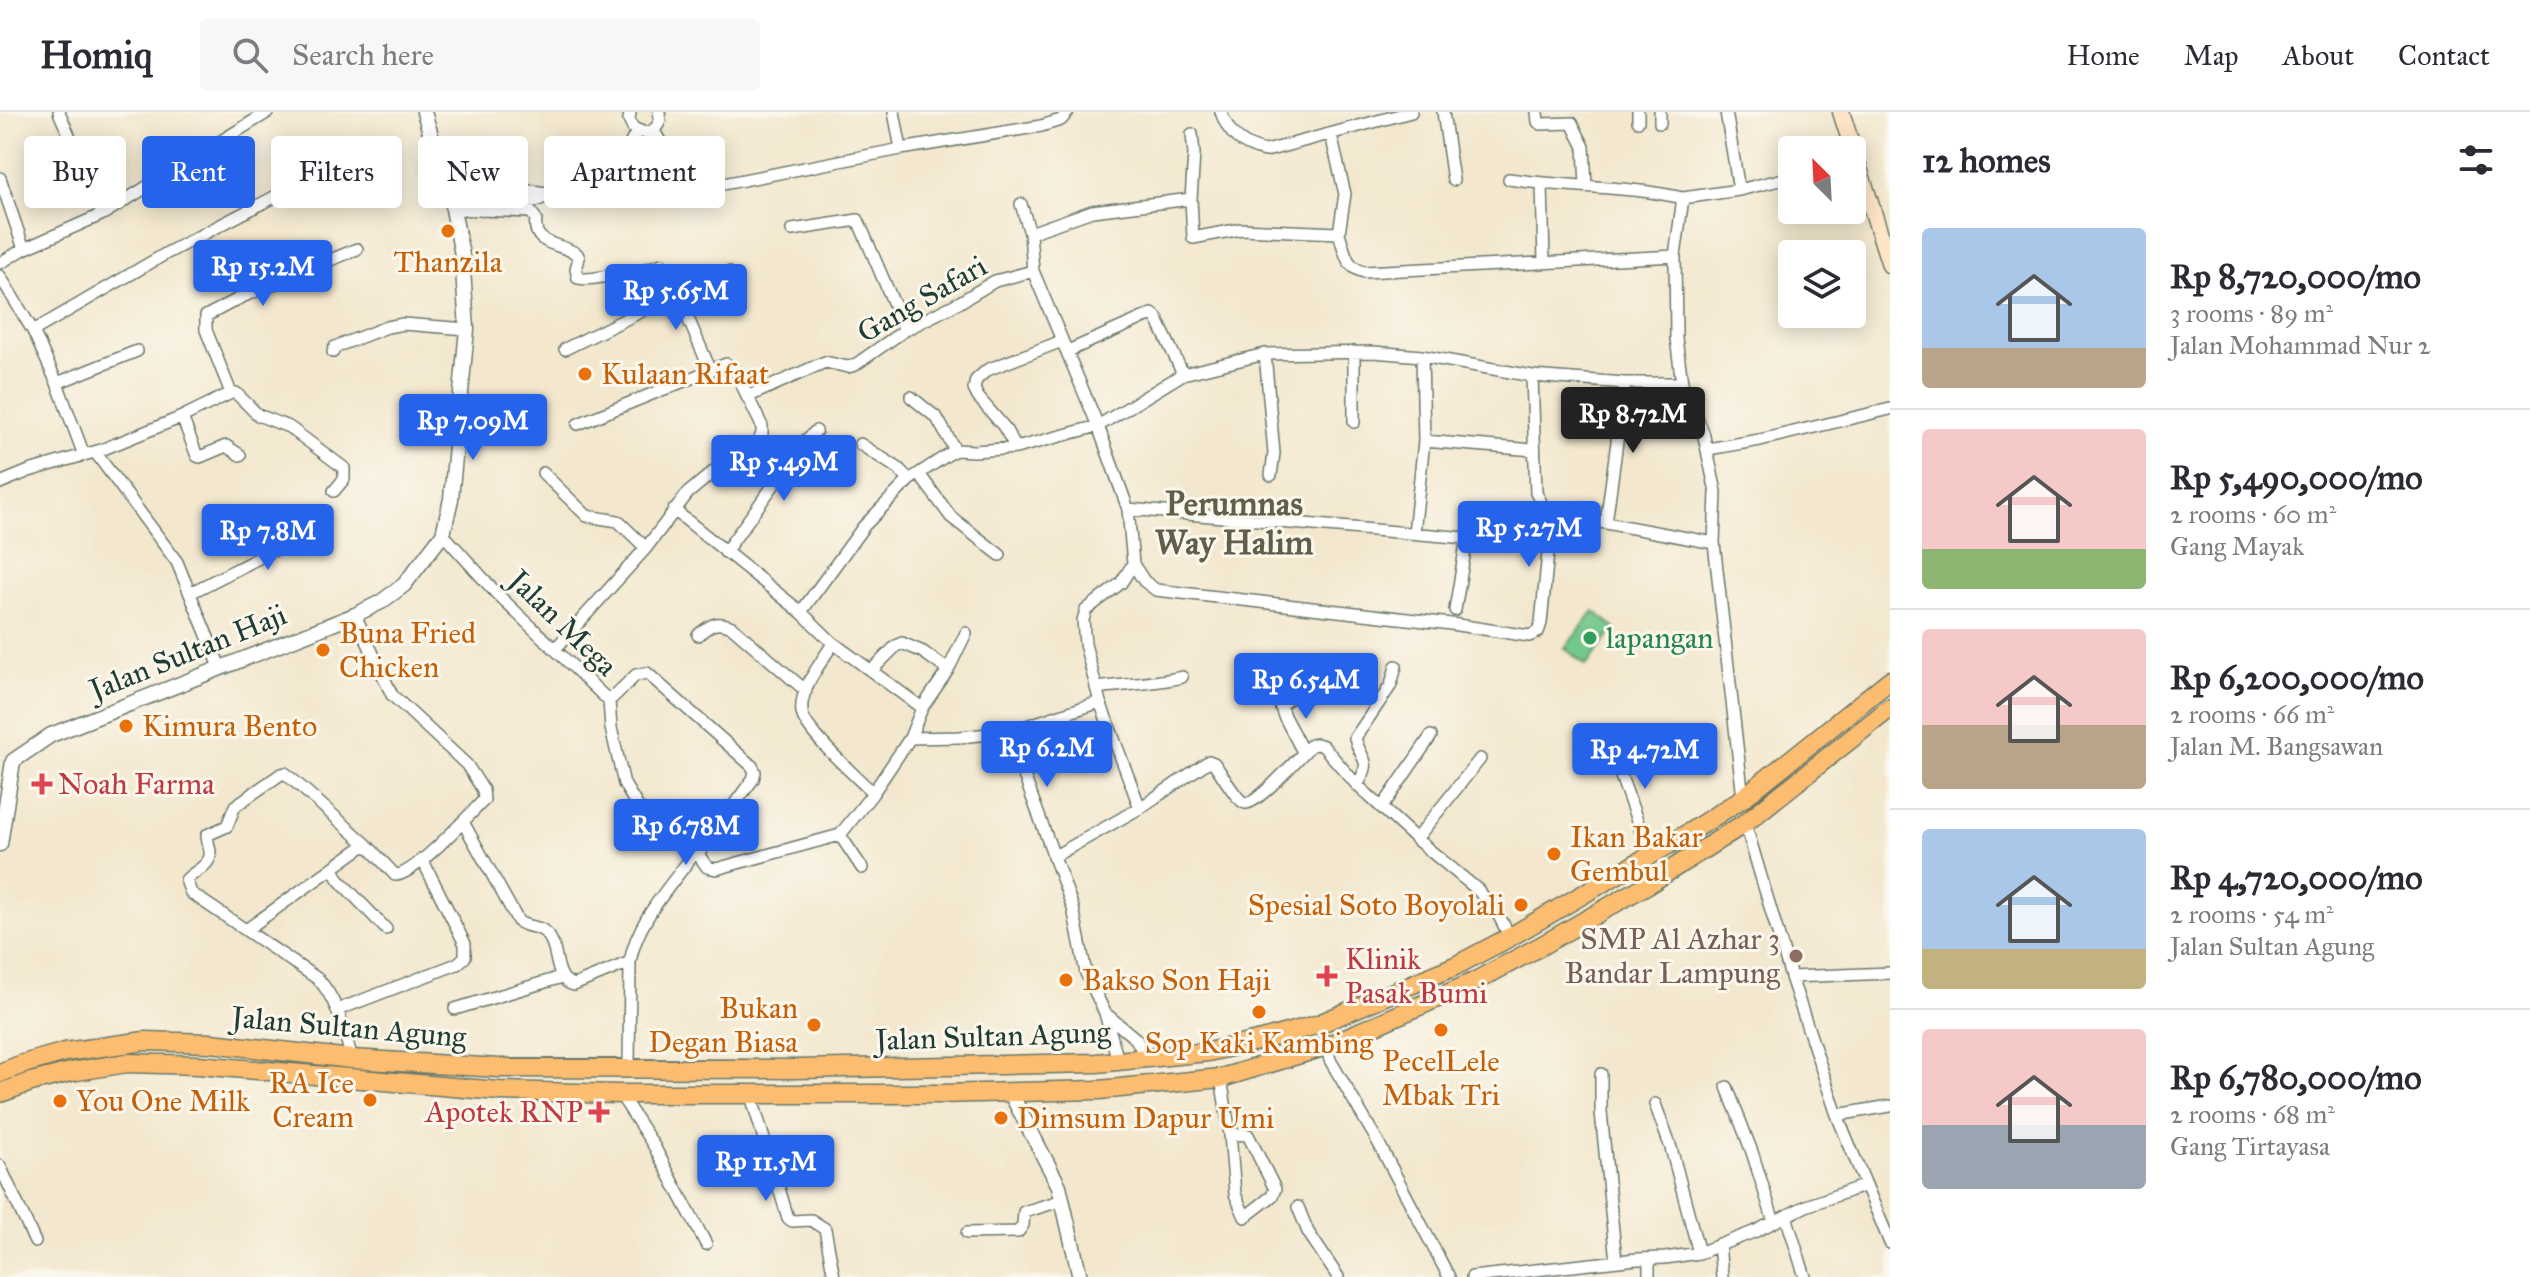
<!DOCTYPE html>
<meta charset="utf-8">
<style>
:root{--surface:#fff;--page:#f7f7f7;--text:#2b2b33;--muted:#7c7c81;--line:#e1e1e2;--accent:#2563eb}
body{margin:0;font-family:"IM FELL Great Primer",serif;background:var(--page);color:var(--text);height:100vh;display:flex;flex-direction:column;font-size:30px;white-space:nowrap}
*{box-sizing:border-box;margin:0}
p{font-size:26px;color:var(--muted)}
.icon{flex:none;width:44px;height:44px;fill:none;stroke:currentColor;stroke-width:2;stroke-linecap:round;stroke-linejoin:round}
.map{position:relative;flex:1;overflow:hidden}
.side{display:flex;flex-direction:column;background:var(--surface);width:640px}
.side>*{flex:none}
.top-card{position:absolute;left:24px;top:24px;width:760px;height:72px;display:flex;gap:16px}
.needle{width:52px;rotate:336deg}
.buttons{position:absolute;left:1778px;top:24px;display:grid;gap:16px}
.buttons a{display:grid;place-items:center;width:88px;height:88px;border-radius:8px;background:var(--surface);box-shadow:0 4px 20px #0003;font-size:40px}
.price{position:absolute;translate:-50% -68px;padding:0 18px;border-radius:8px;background:var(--accent);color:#fff;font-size:26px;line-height:52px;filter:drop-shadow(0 2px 4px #0008)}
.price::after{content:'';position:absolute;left:50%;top:48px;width:24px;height:18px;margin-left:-12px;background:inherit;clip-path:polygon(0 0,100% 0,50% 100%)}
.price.active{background:#222;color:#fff}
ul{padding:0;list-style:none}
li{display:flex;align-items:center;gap:24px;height:200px;padding:0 32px}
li+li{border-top:2px solid var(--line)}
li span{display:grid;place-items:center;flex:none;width:224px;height:160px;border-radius:8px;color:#555}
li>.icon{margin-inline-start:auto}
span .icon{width:96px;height:96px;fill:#fffc;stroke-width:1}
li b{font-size:34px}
h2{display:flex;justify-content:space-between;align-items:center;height:96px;padding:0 32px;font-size:34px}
.tag{padding:0 28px;border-radius:8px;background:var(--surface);box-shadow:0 4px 20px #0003;font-size:28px;line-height:72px}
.tag.active{background:var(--accent);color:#fff}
header{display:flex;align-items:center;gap:48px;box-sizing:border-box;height:112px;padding:0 40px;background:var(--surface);border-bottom:2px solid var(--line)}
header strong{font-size:38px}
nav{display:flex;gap:44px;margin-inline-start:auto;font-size:28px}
.search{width:560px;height:72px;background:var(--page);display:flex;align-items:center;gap:20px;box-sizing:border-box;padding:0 28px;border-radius:8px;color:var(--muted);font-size:30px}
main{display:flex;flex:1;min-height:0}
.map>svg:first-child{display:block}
.green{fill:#74c88c;stroke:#4a8260;stroke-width:2}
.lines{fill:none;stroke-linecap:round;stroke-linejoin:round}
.minor-casing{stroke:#69786a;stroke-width:14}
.tertiary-casing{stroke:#69786a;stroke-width:17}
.secondary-casing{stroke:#69786a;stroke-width:19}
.primary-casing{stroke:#69786a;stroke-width:21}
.minor{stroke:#fff;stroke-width:11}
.tertiary{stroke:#fff;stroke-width:14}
.secondary{stroke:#fee5c5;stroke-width:16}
.primary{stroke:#fcbd6f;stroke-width:18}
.food-dot{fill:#e8710a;stroke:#fbf7ec;stroke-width:3}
.leisure-dot{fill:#2e9e5b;stroke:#fbf7ec;stroke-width:3}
.health-dot{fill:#e0444e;stroke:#fbf7ec;stroke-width:3}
.education-dot{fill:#8d6e63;stroke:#fbf7ec;stroke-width:3}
.labels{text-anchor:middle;stroke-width:6;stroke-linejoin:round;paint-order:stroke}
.food-label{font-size:30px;fill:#c56008;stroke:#fbf7ec;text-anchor:start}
.street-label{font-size:30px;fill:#1f3d34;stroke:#fbf7ec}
.leisure-label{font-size:30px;fill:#27864d;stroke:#fbf7ec;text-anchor:start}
.health-label{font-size:30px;fill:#be3a42;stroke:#fbf7ec;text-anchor:start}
.education-label{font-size:30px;fill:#785e54;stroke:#fbf7ec;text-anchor:end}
.quarter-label{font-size:34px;font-weight:bold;fill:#615e4a;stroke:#fbf7ec}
</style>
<header>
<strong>Homiq</strong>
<div class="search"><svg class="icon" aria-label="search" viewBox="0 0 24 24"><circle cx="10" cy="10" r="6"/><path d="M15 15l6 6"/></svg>Search here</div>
<nav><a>Home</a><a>Map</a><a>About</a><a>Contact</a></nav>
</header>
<main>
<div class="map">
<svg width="1890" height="1165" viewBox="0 0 1890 1165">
<rect width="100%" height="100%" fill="#fbf7ec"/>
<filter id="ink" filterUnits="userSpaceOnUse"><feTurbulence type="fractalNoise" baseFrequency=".0125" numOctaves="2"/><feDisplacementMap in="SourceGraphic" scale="16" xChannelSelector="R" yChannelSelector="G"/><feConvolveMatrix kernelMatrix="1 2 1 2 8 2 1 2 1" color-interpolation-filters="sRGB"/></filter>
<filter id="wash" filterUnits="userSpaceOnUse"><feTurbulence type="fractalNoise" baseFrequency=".006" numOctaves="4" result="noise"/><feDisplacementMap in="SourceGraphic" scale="32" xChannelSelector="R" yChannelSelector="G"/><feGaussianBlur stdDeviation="1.8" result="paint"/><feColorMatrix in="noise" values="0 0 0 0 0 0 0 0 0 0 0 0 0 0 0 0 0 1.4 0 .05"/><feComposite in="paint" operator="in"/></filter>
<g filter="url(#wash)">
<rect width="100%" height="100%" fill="#f3e7cd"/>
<path class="green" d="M1594,499L1615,516L1586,554L1565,536Z"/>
</g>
<g filter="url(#ink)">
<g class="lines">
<g class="minor-casing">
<path id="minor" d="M630,0L629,8L633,16L645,21C656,19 662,11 659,0
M894,0L901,37
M1221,0C1228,22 1243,35 1266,39L1411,0
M1443,0L1453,68
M1537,0L1538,10L1541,12L1572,11L1584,35L1586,74
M1660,0V11
M1726,0L1739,78
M1638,9V0
M654,19C657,24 661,30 663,36C670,58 662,76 693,78L901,37L1041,14L1061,8L1068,0
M1192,22L1194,42L1191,87L1193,126L1241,117L1339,121
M1331,23L1345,82L1339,121
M0,66L24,137
M1509,67C1567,76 1625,73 1683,86
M1542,72L1544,149
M449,82C477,81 504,79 531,79C539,79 547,82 555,82C604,84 617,58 637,19
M464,90L536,89L550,83
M1021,92L1030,121
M453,97L531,100L536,107C532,134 558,130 577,142L579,146L576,157L578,166C593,170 608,161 623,164L634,203L565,237
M103,102L268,0
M792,118L858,108L905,218
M1339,121C1345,139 1345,155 1364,160L1675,144
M0,151L24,137L103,102L59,0
M629,162L671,183
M627,163L662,152
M0,164L33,219L57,271L84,343
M677,181L728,160
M634,203L677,181L710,257
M33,219L167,141L326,58
M1068,239L1152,202L1156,205L1183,262
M333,240L335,235L387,215L403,212L467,217
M1354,240V310
M1265,242L1274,341L1271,363
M1532,264L1536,381L1543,394L1552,401L1714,431
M57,271L137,239
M231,281L206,218V204L242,185L357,137
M747,285L825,250L848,255L855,253L905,218L960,190L995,169L1033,159
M911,285L937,306L955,338
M182,305L197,344L200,345L226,334L240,343
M1424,329L1534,338
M860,332L899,357L909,368
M1016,336L1004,315L978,285L974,277L976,268L987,258L1062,229
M1708,337L1760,328L1890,297
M95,340L177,450L220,555
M543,361L587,404L618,409L646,436
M919,362L951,405L1000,443
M0,371L29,359L101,338L182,305L231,281H236L258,303L289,315L344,356V367L334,379
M1128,397L1467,426L1550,430
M674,398L801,500L833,531L922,596
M1606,411L1625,271
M1414,421L1424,329L1422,244
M443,422L497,482L609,589L611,616L624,672L638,695L698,742L707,755L716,757L840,723L873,681L910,626L922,596L948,558L966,521
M725,440L807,327L816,319
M1133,452L1144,469L1156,478L1451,512L1529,524L1538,520L1541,511L1552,401
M190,481L304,423L317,406
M1455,498L1467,426
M801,500L864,414L909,368L955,338L974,339L1016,336L1098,314L1183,262L1265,242L1373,240L1422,244L1532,264L1625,271H1682
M698,523C710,513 716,508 732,515L806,579
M833,531C822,550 799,577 802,600C803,618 858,666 873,681
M556,536L646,436L688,381L718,356L758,330L762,322V314L734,257L726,252L578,312
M871,559L896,534L902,531L923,540L948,558
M1096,576C1125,572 1154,572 1182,565
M1303,576L1280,593L1284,604L1303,640
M609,589L636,563L647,561L752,654L755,660L753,667L698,742
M1008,620L1073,796L1086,861L1105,901L1118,949
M910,626L960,625L1008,620L1100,590
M1607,626L1650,744
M1357,673C1374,647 1361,650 1355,626L1391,573L1396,554
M1743,686L1714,431L1716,380L1703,320L1682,271L1676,226L1675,144L1683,86L1739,78L1792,65
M1383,694L1431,624
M1140,696L1100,590L1085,532L1083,508L1086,498L1121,471L1133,452L1128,397L1098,314L1033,159L1030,121L1092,99L1191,87
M463,710L518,809C527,817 539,812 547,822C560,836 552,868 574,873L630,850
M1745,711L1791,865L1837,1003L1890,1131
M840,723L862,756
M1416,727L1480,647
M1053,745L1140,696L1209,649L1214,651C1220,659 1237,689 1245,691C1256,694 1301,643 1311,633L1317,632L1323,634L1357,673L1416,727L1478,778L1499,804L1510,825
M333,757L339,768L386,817
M246,818L366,732
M1791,865L1890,861
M455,897L562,865
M337,898L457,852L465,845V832L422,747
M1106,902L1136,927L1147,947
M1327,934L1330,948L1378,1030L1449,1165
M352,947C344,920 338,888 318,867L191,781L186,768C193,760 208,755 210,744C211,737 207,730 207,723L227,714L235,694L281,662L285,661L366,732L395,763C414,764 469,703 484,688L483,678L467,653L392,583L355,503
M629,956L630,850C637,808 671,774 695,740
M1601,962V1000L1616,1149
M1221,966L1230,1022L1235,1082L1245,1105L1272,1084L1275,1077L1248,1023L1230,1022
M1727,975L1752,1040L1774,1110
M620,982L654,1034L706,1132
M751,984L788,1106L792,1109L811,1108L825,1117L834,1165
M1655,992L1671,1036L1699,1141
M1837,1003L1890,994
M0,1054L35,1130
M1298,1095L1308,1120L1338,1165
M1786,1104L1805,1165
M967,1121L1018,1120L1023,1113L1024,1100L1063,1088
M1719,1132L1722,1165
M1649,1147V1165
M1472,1165L1637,1147L1665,1146L1699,1141L1756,1119L1806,1094L1866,1073"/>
</g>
<g class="tertiary-casing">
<path id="tertiary" d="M0,732L13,649L51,623L355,503L381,490L404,473L443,422L451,387L467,217L462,143L453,97L424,0
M1010,980L1059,1074L1080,1165"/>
</g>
<g class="secondary-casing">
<path id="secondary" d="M1841,0L1890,153"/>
</g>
<g class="primary-casing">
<path id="primary" d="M0,961L23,952L65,940L145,929L211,931L352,947L499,956L795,957L1097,951L1208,940L1262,928L1319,912L1455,854L1510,825L1690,720L1743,686L1890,568
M0,981L31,970L71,960L127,951L198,953L499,979L620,982H940L1099,978L1221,966L1327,934L1472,871L1539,835L1650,771L1745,711L1890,596"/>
</g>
<use href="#minor" class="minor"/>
<use href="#tertiary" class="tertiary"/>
<use href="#secondary" class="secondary"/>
<use href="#primary" class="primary"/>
</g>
</g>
<g class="food-dot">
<circle cx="448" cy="119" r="8"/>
<circle cx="585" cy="262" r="8"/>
<circle cx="323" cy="538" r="8"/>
<circle cx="126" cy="614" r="8"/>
<circle cx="1554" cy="742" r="8"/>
<circle cx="1521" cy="793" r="8"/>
<circle cx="1066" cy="868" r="8"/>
<circle cx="1259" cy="900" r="8"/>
<circle cx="814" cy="913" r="8"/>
<circle cx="1441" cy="918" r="8"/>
<circle cx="370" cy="988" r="8"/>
<circle cx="60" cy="989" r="8"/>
<circle cx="1001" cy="1006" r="8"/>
</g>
<circle class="leisure-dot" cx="1590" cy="526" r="8"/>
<g class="health-dot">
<path d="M38 660h8v8h8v8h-8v8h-8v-8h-8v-8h8z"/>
<path d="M1323 852h8v8h8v8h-8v8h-8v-8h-8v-8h8z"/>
<path d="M595 988h8v8h8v8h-8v8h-8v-8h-8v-8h8z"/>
</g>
<circle class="education-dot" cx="1796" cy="844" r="8"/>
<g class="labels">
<g class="food-label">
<text x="448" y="160" text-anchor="middle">Thanzila</text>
<text x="601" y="272">Kulaan Rifaat</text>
<text x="339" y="531">Buna Fried<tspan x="339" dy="34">Chicken</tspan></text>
<text x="142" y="624">Kimura Bento</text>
<text x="1570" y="735">Ikan Bakar<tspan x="1570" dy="34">Gembul</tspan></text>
<text x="1505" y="803" text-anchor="end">Spesial Soto Boyolali</text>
<text x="1082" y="878">Bakso Son Haji</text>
<text x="798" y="906" text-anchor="end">Bukan<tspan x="798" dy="34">Degan Biasa</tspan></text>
<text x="1259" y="941" text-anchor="middle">Sop Kaki Kambing</text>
<text x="1441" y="959" text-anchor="middle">PecelLele<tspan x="1441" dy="34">Mbak Tri</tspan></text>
<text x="354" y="981" text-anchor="end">RA Ice<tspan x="354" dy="34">Cream</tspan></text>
<text x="76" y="999">You One Milk</text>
<text x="1017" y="1016">Dimsum Dapur Umi</text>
</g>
<g class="street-label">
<text transform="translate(922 187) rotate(-30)" y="10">Gang Safari</text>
<text transform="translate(563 511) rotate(44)" y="10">Jalan Mega</text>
<text transform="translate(188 540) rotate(-22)" y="10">Jalan Sultan Haji</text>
<text transform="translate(349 915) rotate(5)" y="10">Jalan Sultan Agung</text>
<text transform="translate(993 924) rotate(-2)" y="10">Jalan Sultan Agung</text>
</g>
<g class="leisure-label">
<text x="1606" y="536">lapangan</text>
</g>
<g class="health-label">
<text x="58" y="682">Noah Farma</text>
<text x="1345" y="857">Klinik<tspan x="1345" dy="34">Pasak Bumi</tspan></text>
<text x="583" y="1010" text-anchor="end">Apotek RNP</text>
</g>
<g class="education-label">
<text x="1780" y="837">SMP Al Azhar 3<tspan x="1780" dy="34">Bandar Lampung</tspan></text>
</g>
<g class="quarter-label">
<text x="1234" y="403">Perumnas<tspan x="1234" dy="39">Way Halim</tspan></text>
</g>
</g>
</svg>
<div class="buttons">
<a><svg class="needle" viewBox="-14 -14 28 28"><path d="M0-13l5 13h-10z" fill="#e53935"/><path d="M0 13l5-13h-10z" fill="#7c7c81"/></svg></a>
<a><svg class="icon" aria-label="layers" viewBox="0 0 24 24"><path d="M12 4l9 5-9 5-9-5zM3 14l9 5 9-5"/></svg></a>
</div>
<b class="price" style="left:263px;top:196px">Rp 15.2M</b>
<b class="price" style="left:676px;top:220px">Rp 5.65M</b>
<b class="price active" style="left:1633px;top:343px">Rp 8.72M</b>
<b class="price" style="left:473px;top:350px">Rp 7.09M</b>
<b class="price" style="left:784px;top:391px">Rp 5.49M</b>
<b class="price" style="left:1529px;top:457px">Rp 5.27M</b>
<b class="price" style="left:268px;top:460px">Rp 7.8M</b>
<b class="price" style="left:1306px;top:609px">Rp 6.54M</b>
<b class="price" style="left:1047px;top:677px">Rp 6.2M</b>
<b class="price" style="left:1645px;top:679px">Rp 4.72M</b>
<b class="price" style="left:686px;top:755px">Rp 6.78M</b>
<b class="price" style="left:766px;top:1091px">Rp 11.5M</b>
<div class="top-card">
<a class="tag">Buy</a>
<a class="tag active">Rent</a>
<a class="tag">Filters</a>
<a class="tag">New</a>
<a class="tag">Apartment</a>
</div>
</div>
<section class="side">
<h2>12 homes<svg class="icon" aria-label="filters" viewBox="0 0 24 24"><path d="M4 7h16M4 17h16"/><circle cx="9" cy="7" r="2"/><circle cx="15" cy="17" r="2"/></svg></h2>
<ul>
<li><span style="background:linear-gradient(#a9c7e8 75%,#b9a48a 0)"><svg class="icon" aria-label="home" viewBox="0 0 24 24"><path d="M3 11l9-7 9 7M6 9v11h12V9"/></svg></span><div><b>Rp 8,720,000/mo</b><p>3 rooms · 89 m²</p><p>Jalan Mohammad Nur 2</p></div></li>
<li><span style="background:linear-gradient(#f6c9c9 75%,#8fb573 0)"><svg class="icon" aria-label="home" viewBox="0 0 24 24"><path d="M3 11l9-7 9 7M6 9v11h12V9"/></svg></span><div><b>Rp 5,490,000/mo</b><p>2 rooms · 60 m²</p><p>Gang Mayak</p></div></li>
<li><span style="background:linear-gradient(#f6c9c9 60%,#b9a48a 0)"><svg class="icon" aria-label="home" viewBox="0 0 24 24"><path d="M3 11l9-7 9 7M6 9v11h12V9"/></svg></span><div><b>Rp 6,200,000/mo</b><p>2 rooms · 66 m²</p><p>Jalan M. Bangsawan</p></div></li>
<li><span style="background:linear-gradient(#a9c7e8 75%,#c2b280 0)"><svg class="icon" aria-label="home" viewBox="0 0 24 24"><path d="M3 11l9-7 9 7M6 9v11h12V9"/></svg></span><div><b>Rp 4,720,000/mo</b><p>2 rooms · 54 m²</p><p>Jalan Sultan Agung</p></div></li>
<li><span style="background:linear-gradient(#f6c9c9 60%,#9aa5b1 0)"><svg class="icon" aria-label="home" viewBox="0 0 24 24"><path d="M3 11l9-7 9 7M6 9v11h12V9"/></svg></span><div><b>Rp 6,780,000/mo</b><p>2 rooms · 68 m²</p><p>Gang Tirtayasa</p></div></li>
</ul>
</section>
</main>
